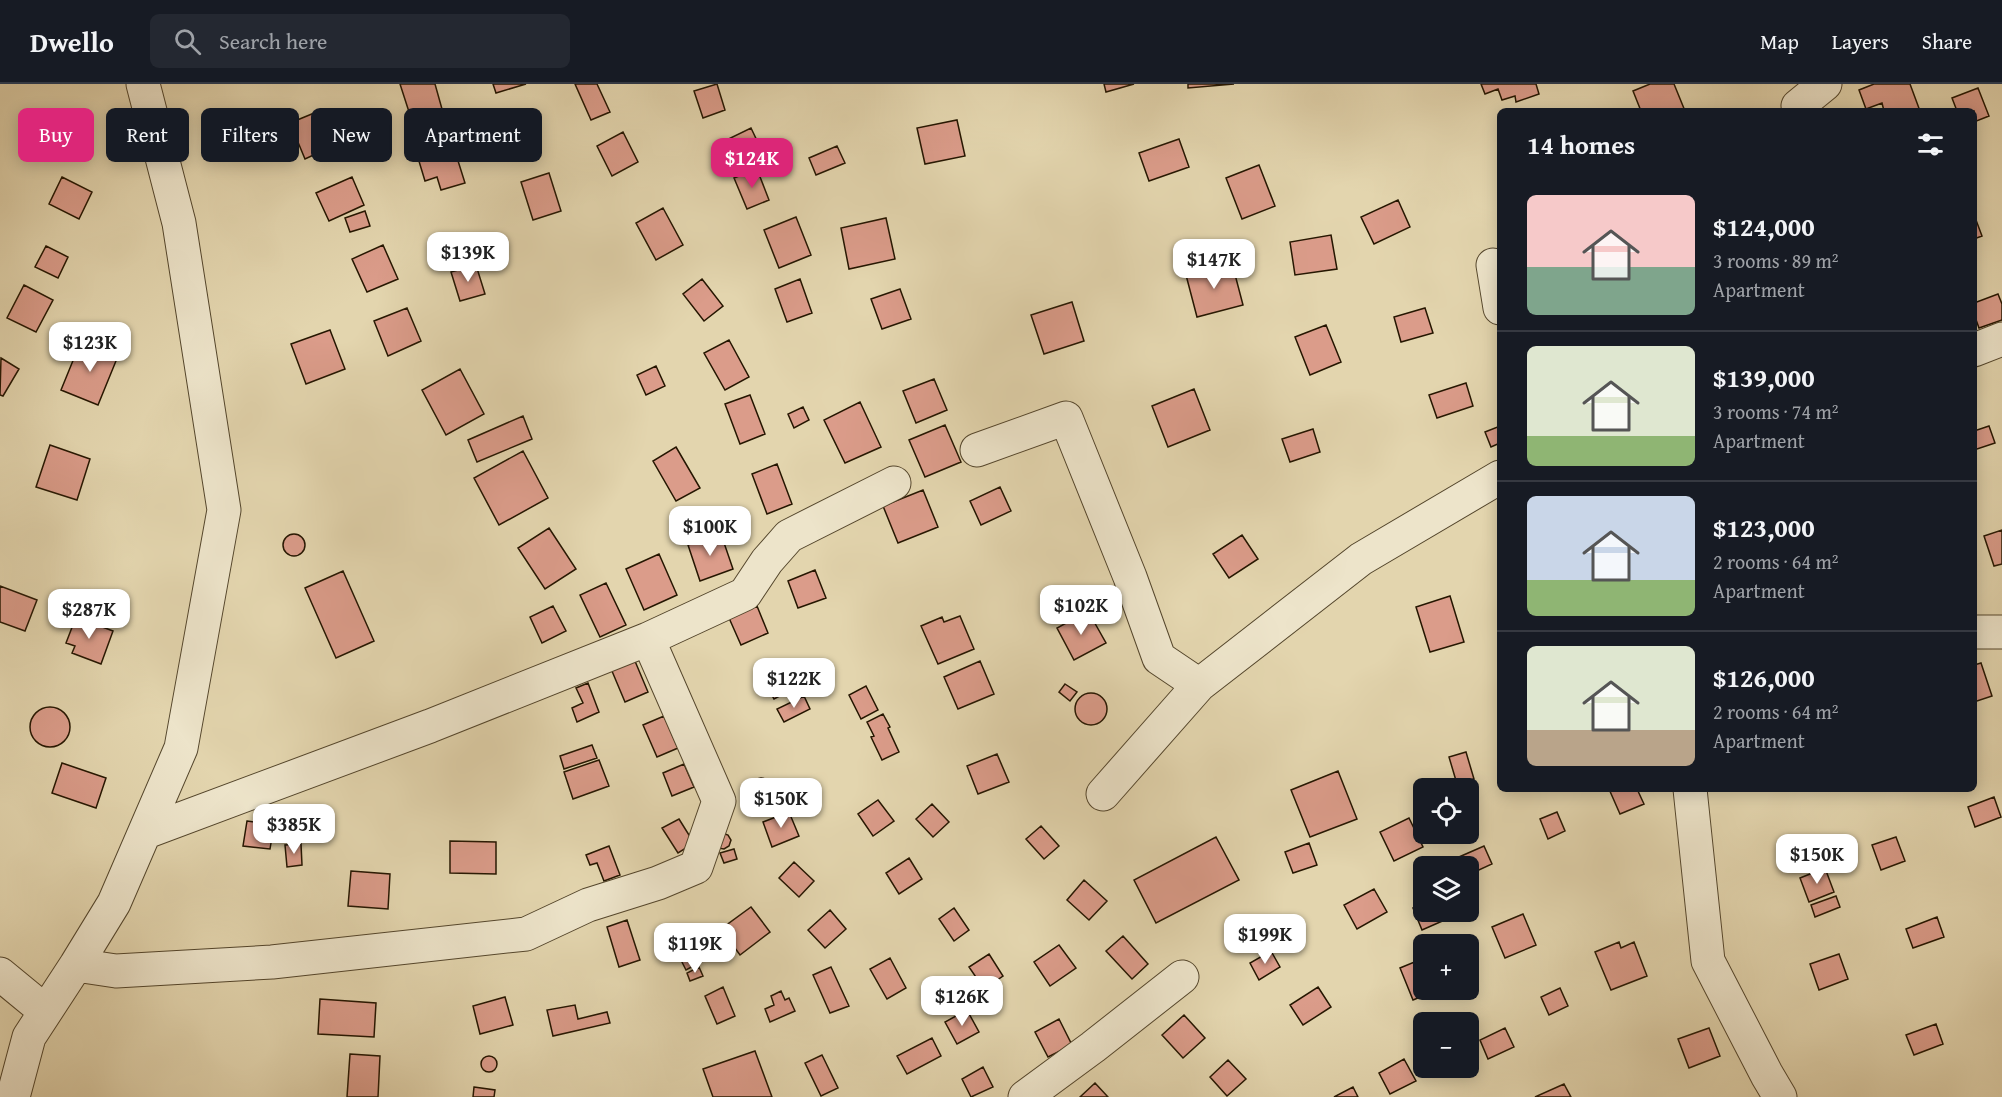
<!DOCTYPE html>
<meta charset="utf-8">
<style>
:root{--surface:#171b24;--page:#242831;--text:#f1f3f6;--muted:#9ea1a6;--line:#363941;--accent:#db2777}
body{margin:0;font-family:"Gentium Book Plus",serif;background:var(--page);color:var(--text);height:100vh;display:flex;flex-direction:column;font-size:22px;white-space:nowrap}
*{box-sizing:border-box;margin:0}
p{font-size:20px;color:var(--muted)}
.icon{flex:none;width:33px;height:33px;fill:none;stroke:currentColor;stroke-width:2;stroke-linecap:round;stroke-linejoin:round}
.map{position:relative;flex:1;overflow:hidden}
.side{position:absolute;left:1497px;top:24px;width:480px;height:684px;display:flex;flex-direction:column;background:var(--surface);border-radius:9px;box-shadow:0 3px 15px #0003}
.side>*{flex:none}
.banner{position:absolute;left:18px;top:24px;width:570px;height:54px;display:flex;gap:12px}
.fabs{position:absolute;left:1413px;top:694px;display:grid;gap:12px}
.fabs a{display:grid;place-items:center;width:66px;height:66px;border-radius:9px;background:var(--surface);box-shadow:0 3px 15px #0003;font-size:30px}
.price{position:absolute;translate:-50% -51px;padding:0 14px;border-radius:12px;background:#fff;color:#222;font-size:20px;line-height:39px;filter:drop-shadow(0 2px 3px #0008)}
.price::after{content:'';position:absolute;left:50%;top:36px;width:18px;height:14px;margin-left:-9px;background:inherit;clip-path:polygon(0 0,100% 0,50% 100%)}
.price.current{background:var(--accent);color:#fff}
ul{padding:0;list-style:none}
li{display:flex;align-items:center;gap:18px;height:150px;padding:0 30px}
li+li{border-top:2px solid var(--line)}
li span{display:grid;place-items:center;flex:none;width:168px;height:120px;border-radius:9px;color:#555}
li>.icon{margin-inline-start:auto}
span .icon{width:72px;height:72px;fill:#fffc;stroke-width:1}
li b{font-size:26px}
h2{display:flex;justify-content:space-between;align-items:center;height:72px;padding:0 30px;font-size:26px}
.tag{padding:0 21px;border-radius:9px;background:var(--surface);box-shadow:0 3px 15px #0003;font-size:21px;line-height:54px}
.tag.current{background:var(--accent);color:#fff}
header{display:flex;align-items:center;gap:36px;box-sizing:border-box;height:84px;padding:0 30px;background:var(--surface);border-bottom:2px solid var(--line)}
header strong{font-size:28px}
nav{display:flex;gap:33px;margin-inline-start:auto;font-size:21px}
.search{width:420px;height:54px;background:var(--page);display:flex;align-items:center;gap:15px;box-sizing:border-box;padding:0 21px;border-radius:9px;color:var(--muted);font-size:22px}
.map>svg:first-child{display:block}
.building{fill:#db9c8a;stroke:#251601;stroke-width:1.5}
.lines{fill:none;stroke-linecap:round;stroke-linejoin:round}
.minor-casing{stroke:#54462c;stroke-width:35}
.minor{stroke:#ede4ca;stroke-width:33}
</style>
<header>
<strong>Dwello</strong>
<div class="search"><svg class="icon" aria-label="search" viewBox="0 0 24 24"><circle cx="10" cy="10" r="6"/><path d="M15 15l6 6"/></svg>Search here</div>
<nav><a>Map</a><a>Layers</a><a>Share</a></nav>
</header>
<div class="map">
<svg width="2002" height="1013" viewBox="0 0 2002 1013">
<rect width="100%" height="100%" fill="#e3d5ae"/>
<filter id="stains"><feTurbulence type="fractalNoise" baseFrequency=".00333" numOctaves="4"/><feColorMatrix values="0 0 0 0 .2 0 0 0 0 .09 0 0 0 0 .02 0 0 0 .5 -.17"/></filter>
<radialGradient id="worn" r=".72"><stop offset=".6" stop-color="#630" stop-opacity="0"/><stop offset="1" stop-color="#630" stop-opacity=".3"/></radialGradient>
<path class="building" d="M400,0H435L442,25L411,34Z
M493,0H526L496,9Z
M575,0H597L610,28L591,36Z
M717,0L725,26L703,34L694,7Z
M1104,0H1134L1106,8Z
M1188,0H1234L1188,4Z
M1481,0H1536L1539,10L1516,18L1515,12L1502,16L1498,5L1485,10Z
M1650,0H1674L1685,27H1641L1633,7Z
M1874,0H1910L1920,27H1884L1882,19L1866,25L1859,6Z
M1978,4L1989,32L1974,38V27H1957L1952,14Z
M319,27L333,62L305,75L290,39Z
M957,36L965,72L925,80L917,44Z
M751,44L760,63L725,80L716,61Z
M448,45L465,99L441,106L437,93L425,97L415,64L422,61L420,54Z
M623,48L638,78L612,92L597,62Z
M1179,55L1189,83L1149,97L1139,69Z
M837,62L845,79L816,91L809,74Z
M1259,81L1275,122L1242,135L1226,94Z
M757,85L769,116L747,125L734,94Z
M549,89L561,127L533,136L521,98Z
M62,93L92,108L79,135L49,120Z
M352,93L364,121L329,137L316,109Z
M1398,116L1410,143L1374,160L1361,133Z
M663,124L683,161L656,176L636,139Z
M365,127L370,142L350,148L345,134Z
M796,133L811,171L779,184L764,146Z
M886,134L895,175L849,185L841,144Z
M1974,136H1976L1982,152L1974,155Z
M1331,151L1337,185L1295,191L1290,158Z
M383,161L398,195L367,208L352,175Z
M46,162L68,173L58,194L35,183Z
M1232,179L1243,221L1197,233L1186,191Z
M476,181L485,210L460,217L451,188Z
M702,195L723,222L704,237L683,210Z
M800,195L812,229L787,238L775,205Z
M24,201L53,216L36,248L7,234Z
M900,205L911,235L882,245L871,215Z
M1998,210L2002,220V236L1979,244L1974,230V219Z
M1072,218L1084,257L1044,270L1031,231Z
M407,224L421,257L388,272L374,237Z
M1425,224L1433,249L1401,258L1394,233Z
M1326,241L1341,278L1310,291L1295,253Z
M330,246L345,285L306,300L291,260Z
M729,256L749,293L725,306L704,269Z
M81,257L118,272L98,321L61,306Z
M1,274L19,285L3,312L0,311Z
M656,282L665,302L646,311L637,291Z
M460,285L484,330L446,351L422,306Z
M934,295L947,326L916,339L903,307Z
M1466,299L1473,322L1437,334L1429,311Z
M1194,305L1210,346L1168,363L1152,322Z
M750,311L765,350L740,360L725,320Z
M860,318L881,363L845,379L824,336Z
M803,323L809,336L794,344L788,330Z
M523,332L532,355L477,378L468,356Z
M945,341L961,378L925,393L909,356Z
M1500,342V359L1491,363L1485,348Z
M1989,342L1995,359L1974,366V347Z
M1313,345L1320,368L1290,378L1282,355Z
M50,361L90,375L77,416L36,403Z
M676,363L700,404L676,417L653,377Z
M523,367L548,414L499,441L474,394Z
M777,380L792,420L767,430L752,390Z
M1000,403L1011,427L981,441L970,417Z
M923,406L938,443L898,459L883,422Z
M549,444L576,485L545,505L518,464Z
M2002,446V480L1994,482L1984,452Z
M283 461a11 11 0 1 1 22 0a11 11 0 1 1-22 0Z
M721,450L733,485L700,497L688,461Z
M1242,451L1258,475L1229,494L1213,470Z
M659,470L677,511L644,526L626,485Z
M815,486L826,514L798,524L788,497Z
M343,487L374,557L336,574L305,504Z
M606,499L626,541L600,553L580,511Z
M0,502L37,516L25,547L0,538Z
M1450,512L1464,558L1430,568L1416,523Z
M553,522L566,547L542,559L530,533Z
M757,522L768,549L741,561L729,534Z
M1088,527L1106,559L1074,576L1057,544Z
M960,532L974,565L938,580L921,542L942,533L944,538Z
M76,533L113,547L101,580L72,569L75,562L66,559Z
M632,570L648,608L625,618L609,580Z
M783,575L797,603L774,615L759,587Z
M980,577L994,610L958,625L944,593Z
M1981,579L1992,612L1974,618V581Z
M588,599L599,628L577,638L572,624L583,619L576,604Z
M1065,600L1077,608L1070,617L1059,608Z
M866,602L878,626L861,635L849,611Z
M1075 625a16 16 0 1 1 32 0a16 16 0 1 1-32 0Z
M804,612L810,625L784,638L777,625Z
M30 643a20 20 0 1 1 40 0a20 20 0 1 1-40 0Z
M883,630L890,643L888,644L899,668L882,676L871,653L874,652L867,638Z
M664,632L678,664L657,673L643,641Z
M592,661L597,674L564,685L560,672Z
M1466,668L1474,695L1457,700L1449,673Z
M997,670L1009,698L978,710L967,682Z
M599,676L609,702L573,715L564,688Z
M62,679L106,694L96,724L52,709Z
M684,680L694,703L672,712L663,689Z
M1338,687L1357,735L1310,753L1291,706Z
M753 702a8 8 0 1 1 16 0a8 8 0 1 1-16 0Z
M1609,705H1637L1644,720L1620,730Z
M1994,713L2001,733L1975,743L1968,723Z
M878,716L894,737L873,752L858,730Z
M932,720L949,738L933,753L916,735Z
M789,728L799,752L772,763L763,738Z
M1557,728L1565,747L1548,755L1540,735Z
M1409,734L1423,763L1394,777L1380,748Z
M679,735L694,759L678,769L662,744Z
M247,737L274,741L270,765L243,762Z
M1041,742L1059,762L1044,775L1026,755Z
M722,749L728,751L731,756L729,762L724,765L718,764Z
M1216,753L1239,796L1156,839L1134,796Z
M1896,753L1905,777L1881,786L1872,761Z
M450,757L496,758V790L450,789Z
M1309,759L1317,781L1293,789L1285,768Z
M301,760L302,781L287,783L285,761Z
M609,762L620,791L604,797L597,779L590,781L586,771Z
M1484,762L1492,780L1468,791V783H1463L1459,773Z
M734,765L737,775L724,779L720,769Z
M909,774L922,795L899,810L886,789Z
M794,778L814,797L799,813L779,794Z
M1825,784L1834,808L1809,818L1800,794Z
M351,787L390,790L388,825L348,822Z
M1084,796L1107,817L1089,836L1067,816Z
M1374,805L1387,828L1357,845L1344,821Z
M1836,812L1840,823L1815,833L1811,821Z
M1424,820V828H1455L1456,831L1422,846L1413,824Z
M751,823L770,848L740,871L721,845Z
M954,824L969,846L954,857L939,835Z
M830,826L846,845L825,864L808,846Z
M1523,830L1536,861L1505,874L1492,843Z
M1937,833L1944,853L1913,864L1906,845Z
M627,836L640,876L619,883L607,843Z
M1123,852L1148,880L1132,895L1106,867Z
M1619,858L1621,864L1634,858L1647,892L1611,906L1595,868Z
M1059,861L1076,884L1050,902L1034,878Z
M691,863L699,879L686,886L678,870Z
M1271,867L1280,883L1259,896L1250,879Z
M989,870L1003,892L984,905L969,883Z
M1839,870L1848,895L1819,906L1810,880Z
M890,874L906,904L887,915L870,885Z
M1424,874V906H1438L1413,916L1400,884Z
M699,883L703,892L690,897L687,889Z
M831,883L849,922L830,929L813,891Z
M723,903L735,932L717,940L705,912Z
M1318,903L1331,923L1303,941L1290,921Z
M1560,904L1568,922L1549,931L1541,913Z
M781,907L785,916L789,914L795,927L770,938L765,925L774,921L771,912Z
M505,913L513,941L480,950L473,922Z
M320,915L376,919L374,953L318,950Z
M575,921L578,935L607,928L610,939L553,952L547,926Z
M967,926L979,948L957,960L945,938Z
M1184,931L1205,954L1183,974L1162,951Z
M1059,935L1072,961L1048,973L1035,948Z
M1936,940L1943,960L1914,971L1906,951Z
M1505,944L1514,963L1488,975L1480,956Z
M1709,944L1720,972L1689,984L1678,955Z
M932,954L941,972L907,990L897,972Z
M755,967L772,1013H713L703,985Z
M350,970L380,972L378,1013H347Z
M822,971L838,1004L821,1012L805,979Z
M481 980a8 8 0 1 1 16 0a8 8 0 1 1-16 0Z
M1404,975L1416,997L1390,1010L1379,989Z
M1228,976L1246,995L1227,1012L1210,993Z
M983,983L993,1003L971,1013L962,995Z
M1095,999L1108,1013H1080Z
M1564,1000L1571,1013H1535Z
M474,1003L495,1006L494,1013H473Z
M1353,1003L1358,1013H1334Z"/>
<g class="lines">
<g class="minor-casing">
<path id="minor" d="M1800,27L1798,22L1825,0
M1493,181L1500,224
M1974,266L2002,255
M977,366L1066,334L1130,493L1159,574L1199,601
M1974,548H2002
M648,555L745,510L767,477L789,452L894,399
M1690,705L1708,877L1767,991L1780,1013
M1103,710L1199,601L1361,475L1500,393
M76,881L116,887L272,878L526,850L588,821L658,799L696,783L719,717L648,555L430,642L146,748
M0,890L45,927
M13,1013L29,953L76,881L114,819L181,664L224,426L179,139L143,0
M1025,1013L1093,963L1182,893"/>
</g>
<use href="#minor" class="minor"/>
</g>
<rect width="100%" height="100%" filter="url(#stains)"/>
<rect width="100%" height="100%" fill="url(#worn)"/>
</svg>
<div class="fabs">
<a><svg class="icon" aria-label="locate" viewBox="0 0 24 24"><circle cx="12" cy="12" r="6"/><path d="M12 2v4M12 18v4M2 12h4M18 12h4"/></svg></a>
<a><svg class="icon" aria-label="layers" viewBox="0 0 24 24"><path d="M12 4l9 5-9 5-9-5zM3 14l9 5 9-5"/></svg></a>
<a>+</a>
<a>−</a>
</div>
<b class="price current" style="left:752px;top:105px">$124K</b>
<b class="price" style="left:468px;top:199px">$139K</b>
<b class="price" style="left:1214px;top:206px">$147K</b>
<b class="price" style="left:90px;top:289px">$123K</b>
<b class="price" style="left:710px;top:473px">$100K</b>
<b class="price" style="left:1081px;top:552px">$102K</b>
<b class="price" style="left:89px;top:556px">$287K</b>
<b class="price" style="left:794px;top:625px">$122K</b>
<b class="price" style="left:781px;top:745px">$150K</b>
<b class="price" style="left:294px;top:771px">$385K</b>
<b class="price" style="left:1817px;top:801px">$150K</b>
<b class="price" style="left:1265px;top:881px">$199K</b>
<b class="price" style="left:695px;top:890px">$119K</b>
<b class="price" style="left:962px;top:943px">$126K</b>
<div class="banner">
<a class="tag current">Buy</a>
<a class="tag">Rent</a>
<a class="tag">Filters</a>
<a class="tag">New</a>
<a class="tag">Apartment</a>
</div>
<section class="side">
<h2>14 homes<svg class="icon" aria-label="filters" viewBox="0 0 24 24"><path d="M4 7h16M4 17h16"/><circle cx="9" cy="7" r="2"/><circle cx="15" cy="17" r="2"/></svg></h2>
<ul>
<li><span style="background:linear-gradient(#f6c9c9 60%,#7fa58c 0)"><svg class="icon" aria-label="home" viewBox="0 0 24 24"><path d="M3 11l9-7 9 7M6 9v11h12V9"/></svg></span><div><b>$124,000</b><p>3 rooms · 89 m²</p><p>Apartment</p></div></li>
<li><span style="background:linear-gradient(#dfe7d0 75%,#8fb573 0)"><svg class="icon" aria-label="home" viewBox="0 0 24 24"><path d="M3 11l9-7 9 7M6 9v11h12V9"/></svg></span><div><b>$139,000</b><p>3 rooms · 74 m²</p><p>Apartment</p></div></li>
<li><span style="background:linear-gradient(#c9d6e8 70%,#8fb573 0)"><svg class="icon" aria-label="home" viewBox="0 0 24 24"><path d="M3 11l9-7 9 7M6 9v11h12V9"/></svg></span><div><b>$123,000</b><p>2 rooms · 64 m²</p><p>Apartment</p></div></li>
<li><span style="background:linear-gradient(#dfe7d0 70%,#b9a48a 0)"><svg class="icon" aria-label="home" viewBox="0 0 24 24"><path d="M3 11l9-7 9 7M6 9v11h12V9"/></svg></span><div><b>$126,000</b><p>2 rooms · 64 m²</p><p>Apartment</p></div></li>
</ul>
</section>
</div>
